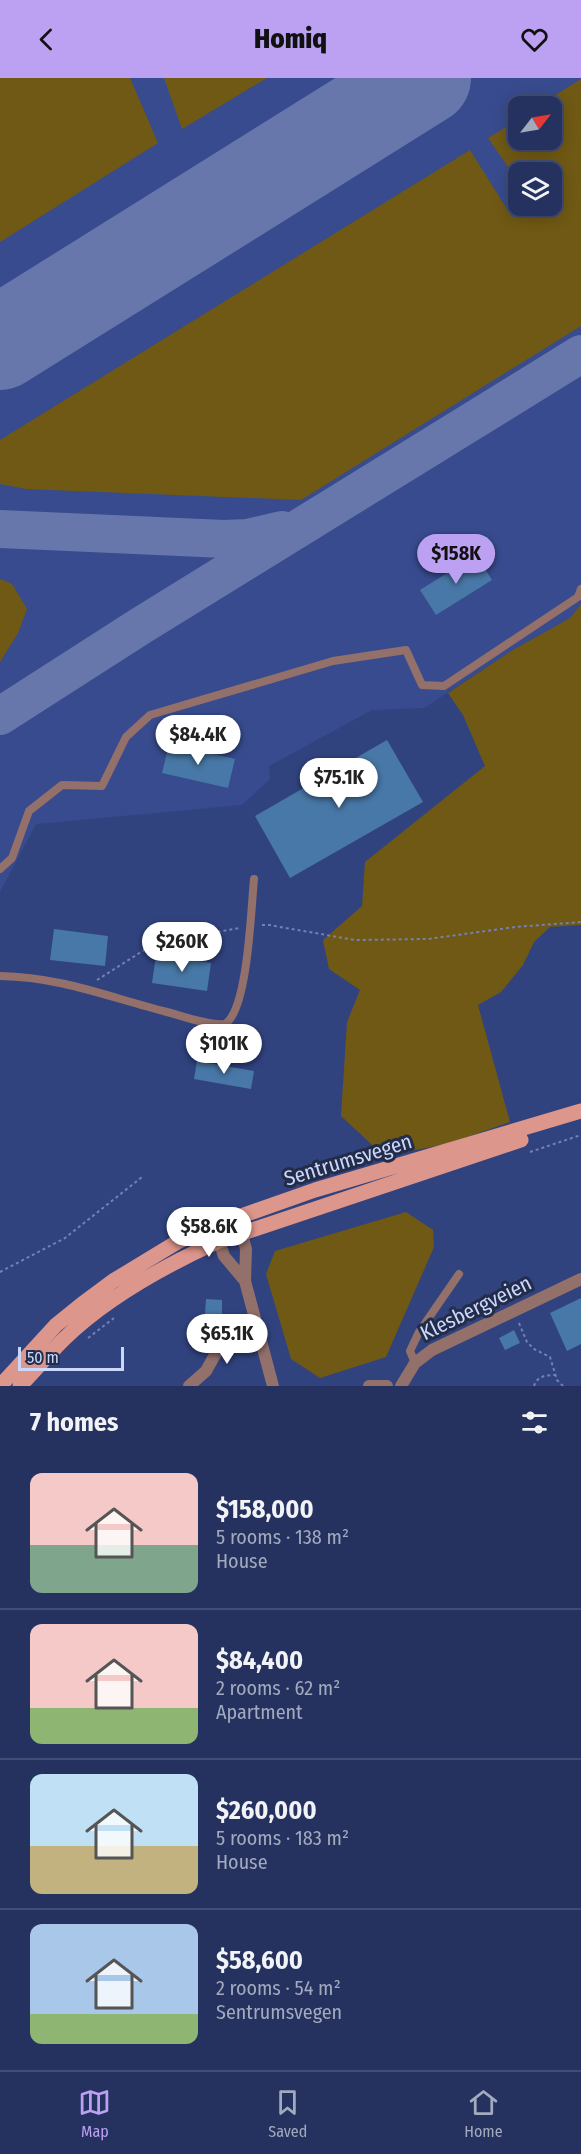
<!DOCTYPE html>
<meta charset="utf-8">
<style>
:root{--surface:#25325f;--page:#313e68;--text:#f1f3f6;--muted:#a3aabd;--line:#424d74;--accent:#bca0f2}
body{margin:0;font-family:"Fira Sans Condensed",sans-serif;background:var(--page);color:var(--text);height:100vh;display:flex;flex-direction:column;font-size:22px;white-space:nowrap}
*{box-sizing:border-box;margin:0}
p{font-size:20px;color:var(--muted)}
.icon{flex:none;width:33px;height:33px;fill:none;stroke:currentColor;stroke-width:2;stroke-linecap:round;stroke-linejoin:round}
.map{position:relative;height:1308px;overflow:hidden}
.panel{display:flex;flex-direction:column;background:var(--surface);flex:1}
.panel>*{flex:none}
.needle{width:39px;rotate:59deg}
.buttons{position:absolute;left:508px;top:18px;display:grid;gap:12px}
.buttons a{display:grid;place-items:center;width:54px;height:54px;border-radius:12px;background:var(--surface);box-shadow:0 3px 15px #0003,0 0 0 2px var(--line);font-size:30px}
.scale{position:absolute;left:18px;bottom:15px;width:106px;box-sizing:border-box;padding-left:6px;border:3px solid #cbd8fd;border-top:0;font-size:16px;line-height:21px;white-space:nowrap;color:#cbd8fd;-webkit-text-stroke:4px #232c48;paint-order:stroke}
.price{position:absolute;translate:-50% -51px;padding:0 14px;border-radius:21px;background:#fff;color:#222;font-size:20px;line-height:39px;filter:drop-shadow(0 2px 3px #0008)}
.price::after{content:'';position:absolute;left:50%;top:36px;width:18px;height:14px;margin-left:-9px;background:inherit;clip-path:polygon(0 0,100% 0,50% 100%)}
.price.current{background:var(--accent);color:#111}
ul{padding:0;list-style:none}
li{display:flex;align-items:center;gap:18px;height:150px;padding:0 30px}
li+li{border-top:2px solid var(--line)}
li span{display:grid;place-items:center;flex:none;width:168px;height:120px;border-radius:12px;color:#555}
li>.icon{margin-inline-start:auto}
span .icon{width:72px;height:72px;fill:#fffc;stroke-width:1}
li b{font-size:26px}
h2{display:flex;justify-content:space-between;align-items:center;height:72px;padding:0 30px;font-size:26px}
header{display:flex;justify-content:space-between;align-items:center;height:78px;padding:0 30px;background:var(--accent);color:#111;font-size:27px;font-weight:800}
.menu{display:flex;justify-content:space-around;align-items:center;height:84px;border-top:2px solid var(--line);background:var(--surface);font-size:16px;color:var(--muted)}
.menu a{display:grid;justify-items:center;gap:3px}
.menu .current{color:var(--accent)}
.map>svg:first-child{display:block}
.built{fill:#374b8e;fill-rule:evenodd}
.green{fill:#705914}
.lines{fill:none;stroke-linecap:round;stroke-linejoin:round}
.taxiway{stroke:#6777ab;stroke-width:38}
.runway{stroke:#6777ab;stroke-width:94}
.building{fill:#4878a7}
.path{stroke:#7282b4;stroke-width:2;stroke-dasharray:3 3;stroke-linecap:butt}
.lane{stroke:#94706a;stroke-width:8}
.street{stroke:#94706a;stroke-width:12}
.primary{stroke:#dd968b;stroke-width:15}
.labels{text-anchor:middle;stroke-width:6;stroke-linejoin:round;paint-order:stroke}
.street-label{font-size:21px;fill:#cbd8fd;stroke:#232c48}
</style>
<header><svg class="icon" aria-label="back" viewBox="0 0 24 24"><path d="M15 5l-7 7 7 7"/></svg>Homiq<svg class="icon" aria-label="heart" viewBox="0 0 24 24"><path d="M12 20l-8-8c-3-5 5-10 8-4 3-6 11-1 8 4z"/></svg></header>
<div class="map">
<svg width="581" height="1308" viewBox="0 0 581 1308">
<rect width="100%" height="100%" fill="#31437f"/>
<path class="built" d="M0,0H581V526L570,540L511,573L424,630L372,632L269,688L270,701L242,727L36,746L0,814ZM519,28H552V62H519ZM519,94H552V128H519Z"/>
<path class="green" d="M0,0H130L158,65L0,164Z
M164,0H267L182,51Z
M581,1V248L301,422L26,411L0,406V362L470,72L512,139L524,128H552V94H519V105L488,60L519,41V62H552V28H538Z
M0,501L12,506L27,531L18,555L0,584Z
M581,526V847L550,849L534,864L523,887L501,914L478,927L510,1044L447,1066L384,1078L341,1038L347,944L360,912L329,891L323,862L362,828L365,784L485,688L463,637L448,615L511,573L570,540Z
M406,1134L433,1152L434,1169L386,1279L320,1300L291,1281L266,1196L275,1173Z"/>
<g class="lines">
<path class="taxiway" d="M0,451L224,461L247,460L282,452
M0,638L142,547L581,276"/>
<path class="runway" d="M0,265L424,0"/>
</g>
<path class="building" d="M476,477L492,502L436,537L420,512Z
M387,662L423,724L290,800L255,738Z
M169,666L235,681L228,710L162,695Z
M54,851L108,858L105,888L50,882Z
M156,877L211,885L207,913L152,905Z
M197,983L254,993L251,1011L194,1001Z
M581,1220V1266L567,1273L550,1235Z
M206,1221L222,1222V1237L205,1236Z
M514,1252L520,1265L505,1272L499,1260Z"/>
<g class="lines">
<path class="path" d="M262,847H269L355,862L428,861L515,849L581,844
M97,902L149,869L158,865L239,850
M530,1074L581,1057
M0,1194L65,1160L142,1099
M519,1245L527,1264L534,1271L550,1279L557,1302L563,1308
M88,1260L114,1240
M534,1308C537,1298 546,1297 555,1297"/>
<path class="lane" d="M0,791L12,780L29,733L62,707L102,708L126,659L150,637L333,583L406,572L422,607L444,608L578,519L581,511
M0,898C61,899 108,919 167,934C182,938 210,948 225,946C248,932 251,830 254,801
M415,1285L410,1273L419,1254L459,1196"/>
<path class="street" d="M245,1203L224,1178L219,1163L224,1144L242,1156L246,1171L245,1203L273,1308
M189,1308L206,1293L221,1266L258,1254
M369,1308H387
M401,1308L415,1285L432,1272L581,1201"/>
<path class="primary" d="M0,1308L56,1247L82,1226L113,1203L179,1163L224,1144L315,1112L581,1033
M20,1308C35,1292 49,1276 64,1261C107,1219 164,1188 219,1163L521,1062"/>
</g>
<g class="labels">
<g class="street-label">
<text transform="translate(348 1082) rotate(-17)" y="7">Sentrumsvegen</text>
<text transform="translate(476 1230) rotate(-26)" y="7">Klesbergveien</text>
</g>
</g>
</svg>
<div class="buttons">
<a><svg class="needle" viewBox="-14 -14 28 28"><path d="M0-13l5 13h-10z" fill="#e53935"/><path d="M0 13l5-13h-10z" fill="#a3aabd"/></svg></a>
<a><svg class="icon" aria-label="layers" viewBox="0 0 24 24"><path d="M12 4l9 5-9 5-9-5zM3 14l9 5 9-5"/></svg></a>
</div>
<div class="scale">50 m</div>
<b class="price current" style="left:456px;top:507px">$158K</b>
<b class="price" style="left:198px;top:688px">$84.4K</b>
<b class="price" style="left:339px;top:731px">$75.1K</b>
<b class="price" style="left:182px;top:895px">$260K</b>
<b class="price" style="left:224px;top:997px">$101K</b>
<b class="price" style="left:209px;top:1180px">$58.6K</b>
<b class="price" style="left:227px;top:1287px">$65.1K</b>
</div>
<section class="panel">
<h2>7 homes<svg class="icon" aria-label="filters" viewBox="0 0 24 24"><path d="M4 7h16M4 17h16"/><circle cx="9" cy="7" r="2"/><circle cx="15" cy="17" r="2"/></svg></h2>
<ul>
<li><span style="background:linear-gradient(#f6c9c9 60%,#7fa58c 0)"><svg class="icon" aria-label="home" viewBox="0 0 24 24"><path d="M3 11l9-7 9 7M6 9v11h12V9"/></svg></span><div><b>$158,000</b><p>5 rooms · 138 m²</p><p>House</p></div></li>
<li><span style="background:linear-gradient(#f6c9c9 70%,#8fb573 0)"><svg class="icon" aria-label="home" viewBox="0 0 24 24"><path d="M3 11l9-7 9 7M6 9v11h12V9"/></svg></span><div><b>$84,400</b><p>2 rooms · 62 m²</p><p>Apartment</p></div></li>
<li><span style="background:linear-gradient(#bfe0f5 60%,#c2b280 0)"><svg class="icon" aria-label="home" viewBox="0 0 24 24"><path d="M3 11l9-7 9 7M6 9v11h12V9"/></svg></span><div><b>$260,000</b><p>5 rooms · 183 m²</p><p>House</p></div></li>
<li><span style="background:linear-gradient(#a9c7e8 75%,#8fb573 0)"><svg class="icon" aria-label="home" viewBox="0 0 24 24"><path d="M3 11l9-7 9 7M6 9v11h12V9"/></svg></span><div><b>$58,600</b><p>2 rooms · 54 m²</p><p>Sentrumsvegen</p></div></li>
</ul>
</section>
<nav class="menu">
<a class="current"><svg class="icon" aria-label="map" viewBox="0 0 24 24"><path d="M3 6l6-2 6 2 6-2v14l-6 2-6-2-6 2zM9 4v14M15 6v14"/></svg>Map</a>
<a><svg class="icon" aria-label="saved" viewBox="0 0 24 24"><path d="M7 4h10v16l-5-4-5 4z"/></svg>Saved</a>
<a><svg class="icon" aria-label="home" viewBox="0 0 24 24"><path d="M3 11l9-7 9 7M6 9v11h12V9"/></svg>Home</a>
</nav>
